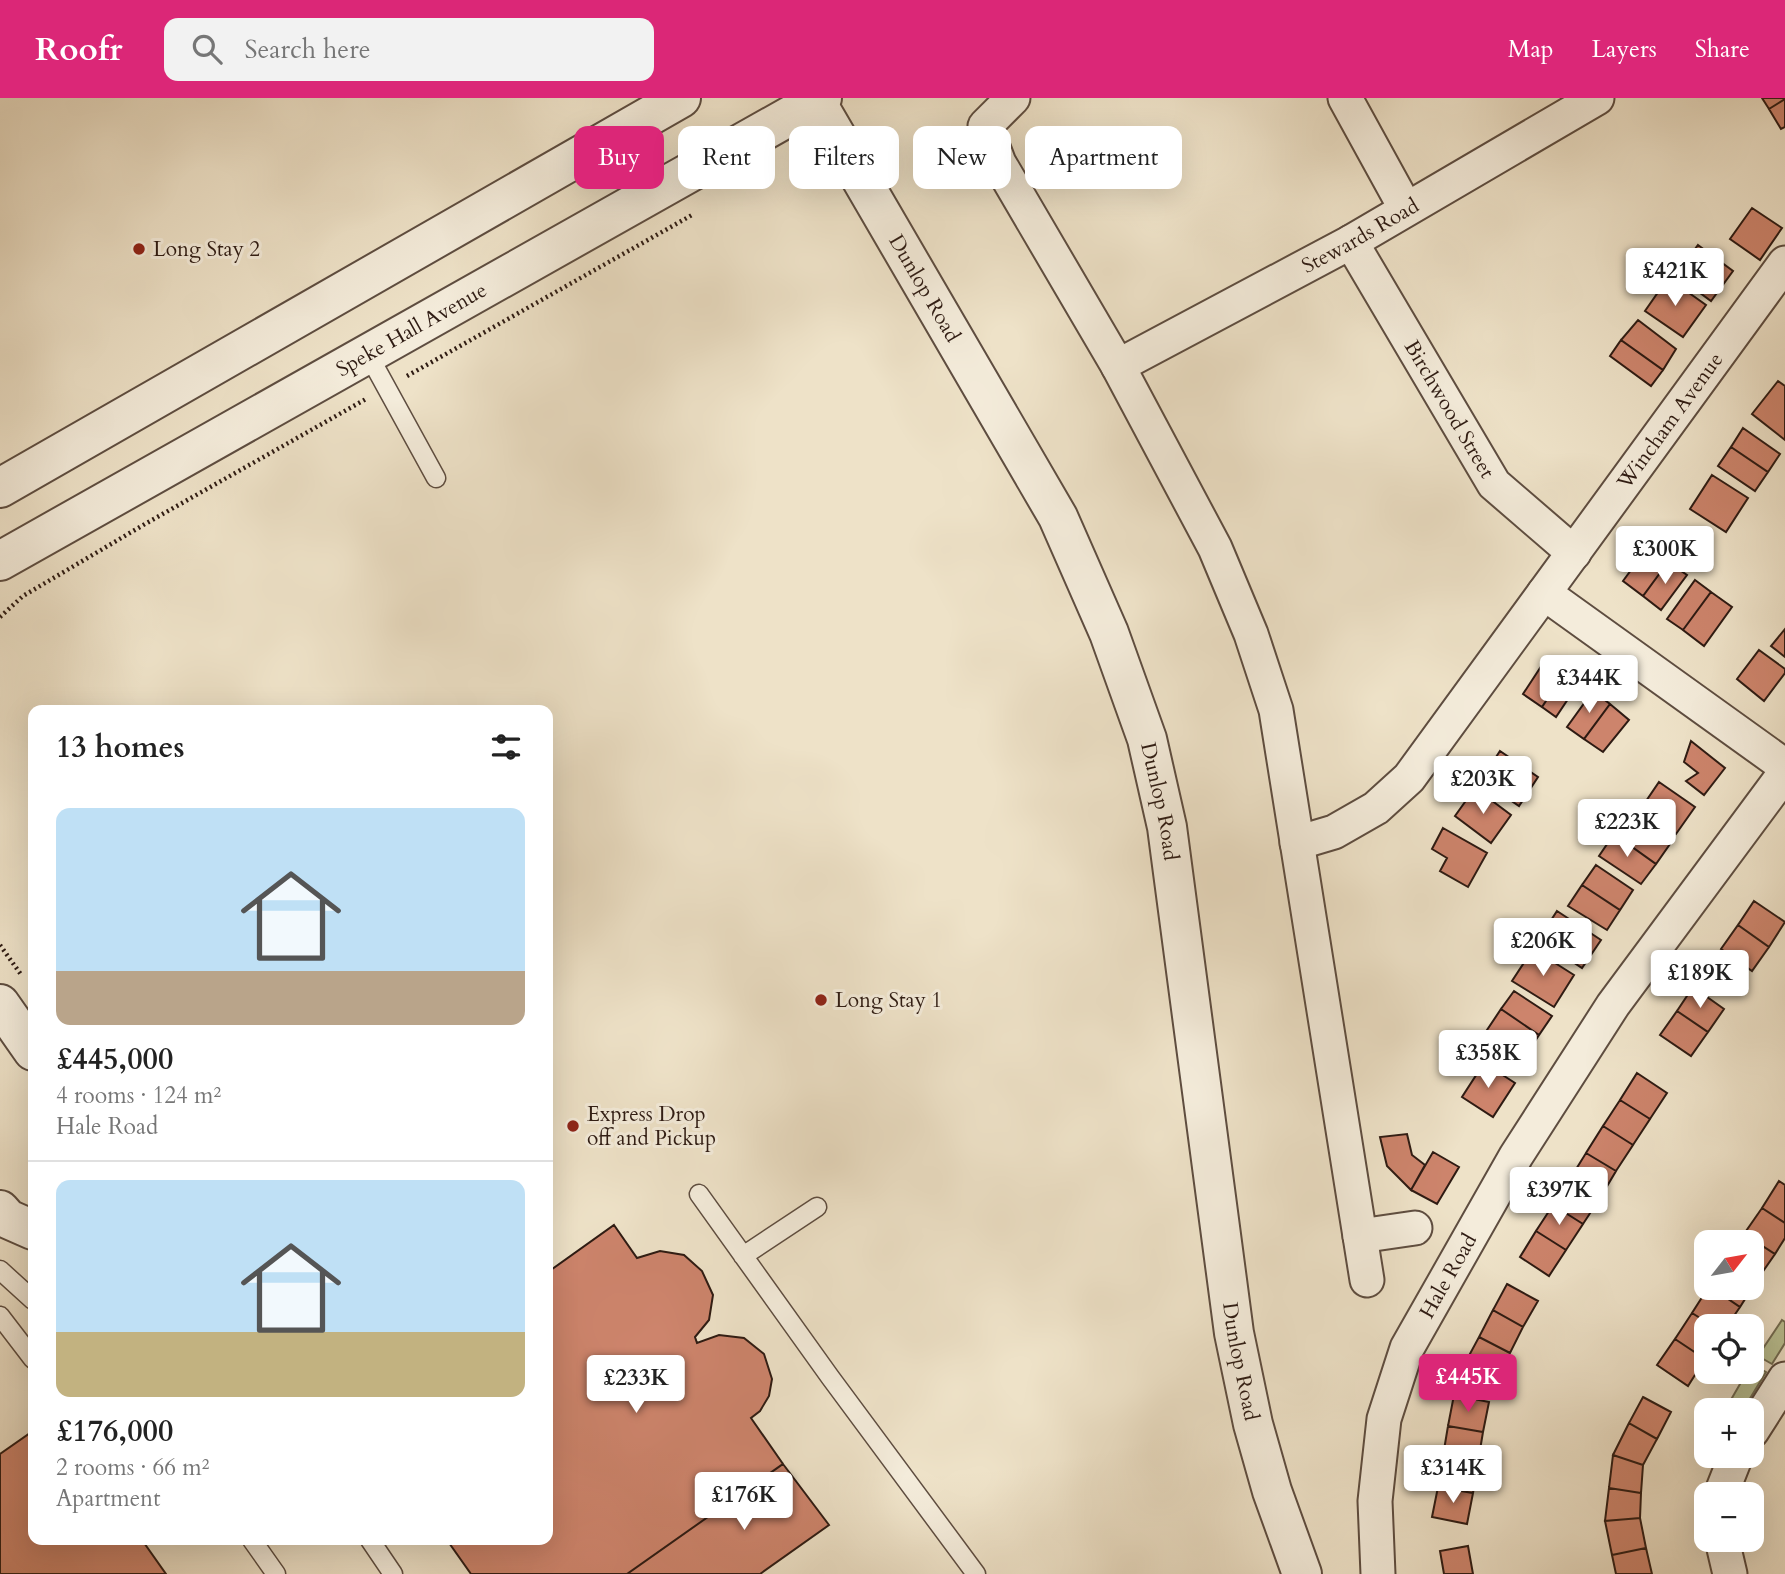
<!DOCTYPE html>
<meta charset="utf-8">
<style>
:root{--surface:#fff;--page:#f2f2f2;--text:#222;--muted:#767676;--line:#e0e0e0;--accent:#db2777}
body{margin:0;font-family:Cardo,serif;background:var(--page);color:var(--text);height:100vh;display:flex;flex-direction:column;font-size:26px;white-space:nowrap}
*{box-sizing:border-box;margin:0}
p{font-size:23px;color:var(--muted)}
.icon{flex:none;width:38px;height:38px;fill:none;stroke:currentColor;stroke-width:2;stroke-linecap:round;stroke-linejoin:round}
.map{position:relative;flex:1;overflow:hidden}
.drawer{position:absolute;left:28px;top:607px;width:525px;height:840px;display:flex;flex-direction:column;background:var(--surface);border-radius:14px;box-shadow:0 7px 28px #0002}
.drawer>*{flex:none}
.top-card{position:absolute;left:574px;top:28px;width:665px;height:63px;display:flex;gap:14px}
.needle{width:46px;rotate:59deg}
.tools{position:absolute;left:1694px;top:1132px;display:grid;gap:14px}
.tools a{display:grid;place-items:center;width:70px;height:70px;border-radius:14px;background:var(--surface);box-shadow:0 7px 28px #0002;font-size:35px}
.price{position:absolute;translate:-50% -60px;padding:0 16px;border-radius:7px;background:#fff;color:#222;font-size:23px;line-height:46px;filter:drop-shadow(0 2px 4px #0008)}
.price::after{content:'';position:absolute;left:50%;top:42px;width:21px;height:16px;margin-left:-10px;background:inherit;clip-path:polygon(0 0,100% 0,50% 100%)}
.price.current{background:var(--accent);color:#fff}
ul{padding:0;list-style:none}
li{display:grid;align-content:center;gap:14px;height:371px;padding:0 28px}
li+li{border-top:2px solid var(--line)}
li span{display:grid;place-items:center;height:217px;border-radius:14px;color:#555}
li>.icon{margin-inline-start:auto}
span .icon{width:126px;height:126px;fill:#fffc;stroke-width:1}
li b{font-size:30px}
h2{display:flex;justify-content:space-between;align-items:center;height:84px;padding:0 28px;font-size:30px}
.tag{padding:0 24px;border-radius:14px;background:var(--surface);box-shadow:0 7px 28px #0002;font-size:24px;line-height:63px}
.tag.current{background:var(--accent);color:#fff}
header{display:flex;align-items:center;gap:42px;box-sizing:border-box;height:98px;padding:0 35px;background:var(--accent);color:#fff}
header strong{font-size:33px}
nav{display:flex;gap:38px;margin-inline-start:auto;font-size:24px}
.search{width:490px;height:63px;background:var(--page);display:flex;align-items:center;gap:18px;box-sizing:border-box;padding:0 24px;border-radius:14px;color:var(--muted);font-size:26px}
.map>svg:first-child{display:block}
.green{fill:#bbc294;stroke:#746e54;stroke-width:2}
.building{fill:#cd846c;stroke:#2e1b13;stroke-width:2}
.lines{fill:none;stroke-linecap:round;stroke-linejoin:round}
.service-casing{stroke:#5e4d40;stroke-width:21}
.minor-casing{stroke:#5e4d40;stroke-width:37}
.tertiary-casing{stroke:#5e4d40;stroke-width:42}
.path{stroke:#2e1b13;stroke-width:4.5;stroke-dasharray:2 3.5;stroke-linecap:butt}
.service{stroke:#f4ecdb;stroke-width:18}
.minor{stroke:#f4ecdb;stroke-width:33}
.tertiary{stroke:#f4ecdb;stroke-width:38}
.poi-dot{fill:#8f2418;stroke:#f4ecdb;stroke-width:2.5}
.labels{text-anchor:middle;stroke-width:6;stroke-linejoin:round;paint-order:stroke}
.street-label{font-size:21px;fill:#2e1b13;stroke:#f4ecdb}
.poi-label{font-size:21px;fill:#2e1b13;stroke:#f4ecdb;text-anchor:start}
</style>
<header>
<strong>Roofr</strong>
<div class="search"><svg class="icon" aria-label="search" viewBox="0 0 24 24"><circle cx="10" cy="10" r="6"/><path d="M15 15l6 6"/></svg>Search here</div>
<nav><a>Map</a><a>Layers</a><a>Share</a></nav>
</header>
<div class="map">
<svg width="1785" height="1476" viewBox="0 0 1785 1476">
<rect width="100%" height="100%" fill="#eee2c8"/>
<filter id="stains"><feTurbulence type="fractalNoise" baseFrequency=".00286" numOctaves="4"/><feColorMatrix values="0 0 0 0 .2 0 0 0 0 .09 0 0 0 0 .02 0 0 0 .5 -.17"/></filter>
<radialGradient id="worn" r=".72"><stop offset=".6" stop-color="#630" stop-opacity="0"/><stop offset="1" stop-color="#630" stop-opacity=".3"/></radialGradient>
<path class="green" d="M1782,1222L1785,1224V1245L1772,1266L1758,1258Z
M1752,1266L1766,1274L1743,1312H1725L1747,1274H1752Z"/>
<path class="building" d="M1762,0H1785V1L1769,11Z
M1785,1V29L1781,31L1769,11Z
M1752,110L1782,130L1760,162L1730,141Z
M1698,147L1733,173L1711,203L1676,177Z
M1668,180L1706,207L1683,239L1645,213Z
M1638,222L1676,251L1663,272L1621,242Z
M1621,242L1663,272L1651,288L1610,258Z
M1778,283L1785,288V342L1752,316Z
M1743,330L1780,356L1768,374L1731,349Z
M1731,349L1768,374L1755,393L1718,368Z
M1712,377L1748,400L1726,434L1690,411Z
M1648,449L1668,464L1643,498L1623,483Z
M1668,464L1687,477L1661,512L1643,498Z
M1695,482L1711,494L1683,532L1667,521Z
M1711,494L1732,509L1704,548L1683,532Z
M1785,531V559L1771,548Z
M1759,552L1785,571V575L1764,603L1737,581Z
M1544,564L1563,577L1542,609L1523,596Z
M1563,577L1578,586L1556,619L1542,609Z
M1593,593L1610,606L1584,641L1567,629Z
M1610,606L1629,622L1603,654L1584,641Z
M1691,643L1725,670L1704,697L1686,683L1698,675L1684,664Z
M1500,653L1538,679L1519,708L1481,682Z
M1659,684L1695,709L1676,736L1640,712Z
M1475,690L1511,717L1491,745L1455,718Z
M1629,716L1670,746L1656,766L1614,736Z
M1443,730L1487,755L1468,789L1440,773L1447,760L1432,751Z
M1614,736L1656,766L1641,786L1599,758Z
M1596,767L1633,792L1620,812L1582,787Z
M1582,787L1620,812L1607,832L1568,808Z
M1754,803L1785,824L1769,849L1738,827Z
M1557,813L1601,842L1582,870L1539,841Z
M1738,827L1769,849L1752,873L1721,851Z
M1533,851L1574,877L1554,909L1512,883Z
M1693,889L1724,911L1708,934L1677,913Z
M1514,893L1552,918L1539,937L1501,911Z
M1501,911L1539,937L1526,957L1487,932Z
M1677,913L1708,934L1691,958L1660,937Z
M1484,965L1515,985L1493,1019L1462,999Z
M1637,975L1667,995L1650,1021L1620,1002Z
M1620,1002L1650,1021L1633,1047L1603,1028Z
M1603,1028L1633,1047L1616,1073L1586,1055Z
M1407,1036L1412,1057L1425,1067L1411,1092L1387,1068L1380,1039Z
M1433,1054L1459,1069L1437,1106L1411,1092Z
M1586,1055L1616,1073L1600,1100L1570,1081Z
M1570,1081L1600,1100L1583,1126L1553,1107Z
M1779,1083L1785,1087V1125L1762,1110Z
M1553,1107L1583,1126L1566,1152L1536,1133Z
M1762,1110L1785,1125V1140L1775,1156L1744,1136Z
M614,1127L637,1160L660,1153L684,1157L702,1173L713,1197L709,1222L695,1239L697,1245L719,1237L744,1240L764,1256L772,1281L769,1298L760,1313L751,1320L783,1366L627,1476H471L447,1442H548V1174Z
M1536,1133L1566,1152L1549,1178L1520,1159Z
M1744,1136L1775,1156L1757,1182L1752,1179V1144H1739Z
M1752,1179L1757,1182L1740,1209L1712,1190H1752Z
M1507,1186L1538,1203L1523,1229L1493,1212Z
M1708,1190H1712L1740,1209L1727,1228H1713L1692,1215Z
M1493,1212L1523,1229L1510,1255L1479,1239Z
M1692,1215L1713,1228H1706L1705,1261L1675,1241Z
M1479,1239L1510,1255L1495,1282L1465,1265Z
M1675,1241L1705,1261L1688,1288L1657,1267Z
M1454,1297L1489,1304L1483,1334L1448,1328Z
M1643,1299L1671,1314L1657,1341L1629,1325Z
M1629,1325L1657,1341L1643,1367L1613,1357Z
M1448,1328L1483,1334L1478,1364L1443,1358Z
M33,1333V1442H142L166,1476H0V1356Z
M1613,1357L1643,1367L1641,1395L1609,1390Z
M1443,1358L1478,1364L1473,1395L1438,1389Z
M783,1366L829,1427L760,1476H627Z
M1438,1389L1473,1395L1467,1426L1432,1419Z
M1609,1390L1641,1395L1640,1420L1605,1423Z
M1640,1420L1646,1450L1612,1457L1605,1423Z
M1468,1448L1473,1476H1444L1440,1453Z
M1646,1450L1652,1476H1616L1612,1457Z"/>
<g class="lines">
<g class="service-casing">
<path id="service" d="M368,256L436,380
M699,1096L830,1279L976,1476
M743,1158L817,1109
M0,1172L33,1202
M0,1218L33,1261
M252,1442L276,1476
M370,1442L393,1476"/>
</g>
<g class="minor-casing">
<g id="minor">
<path d="M1013,0L985,28L999,65L1118,268L1215,450L1251,536L1276,612L1367,1182"/>
<path d="M1345,0L1406,111"/>
<path id="s1" d="M1351,144L1494,386L1574,455"/>
<path id="s2" d="M1118,268L1351,144L1597,0"/>
<path d="M1544,495L1785,668"/>
<path id="s3" d="M1297,745L1334,734L1376,710L1409,680L1785,165"/>
<path d="M1360,1138L1415,1130"/>
<path d="M1752,1333L1785,1281"/>
<path d="M1721,1396L1736,1358"/>
<path d="M1722,1442L1730,1476"/>
<path id="s4" d="M1378,1476L1375,1403L1384,1321L1407,1250L1516,1058L1613,907L1785,675"/>
</g>
</g>
<g class="tertiary-casing">
<g id="tertiary">
<path id="s5" d="M814,0L1058,419L1109,535L1147,641L1167,729L1234,1235L1253,1326L1272,1393L1302,1476"/>
<path d="M0,390L681,0"/>
<path id="s6" d="M0,463L822,0"/>
<path d="M0,906L33,953"/>
<path d="M0,1112L8,1121L33,1132"/>
</g>
</g>
<path class="path" d="M407,278L692,117
M0,519L23,498L145,426L366,301
M0,847L22,878"/>
<use href="#service" class="service"/>
<use href="#minor" class="minor"/>
<use href="#tertiary" class="tertiary"/>
</g>
<g class="poi-dot">
<circle cx="139" cy="151" r="7"/>
<circle cx="821" cy="902" r="7"/>
<circle cx="573" cy="1028" r="7"/>
</g>
<g class="labels">
<g class="street-label">
<text dy="7" stroke="none"><textPath href="#s2" startOffset="275">Stewards Road</textPath></text>
<text dy="7" stroke="none"><textPath href="#s5" startOffset="220">Dunlop Road</textPath></text>
<text dy="7" stroke="none"><textPath href="#s6" startOffset="472">Speke Hall Avenue</textPath></text>
<text dy="7" stroke="none"><textPath href="#s1" startOffset="194">Birchwood Street</textPath></text>
<text dy="7" stroke="none"><textPath href="#s3" startOffset="574">Wincham Avenue</textPath></text>
<text dy="7" stroke="none"><textPath href="#s5" startOffset="788">Dunlop Road</textPath></text>
<text dy="7" stroke="none"><textPath href="#s4" startOffset="313">Hale Road</textPath></text>
<text dy="7" stroke="none"><textPath href="#s5" startOffset="1354">Dunlop Road</textPath></text>
</g>
<g class="poi-label">
<text x="153" y="158">Long Stay 2</text>
<text x="835" y="909">Long Stay 1</text>
<text x="587" y="1023">Express Drop<tspan x="587" dy="24">off and Pickup</tspan></text>
</g>
</g>
<rect width="100%" height="100%" filter="url(#stains)"/>
<rect width="100%" height="100%" fill="url(#worn)"/>
</svg>
<div class="tools">
<a><svg class="needle" viewBox="-14 -14 28 28"><path d="M0-13l5 13h-10z" fill="#e53935"/><path d="M0 13l5-13h-10z" fill="#767676"/></svg></a>
<a><svg class="icon" aria-label="locate" viewBox="0 0 24 24"><circle cx="12" cy="12" r="6"/><path d="M12 2v4M12 18v4M2 12h4M18 12h4"/></svg></a>
<a>+</a>
<a>−</a>
</div>
<b class="price" style="left:1675px;top:210px">£421K</b>
<b class="price" style="left:1665px;top:488px">£300K</b>
<b class="price" style="left:1589px;top:617px">£344K</b>
<b class="price" style="left:1483px;top:718px">£203K</b>
<b class="price" style="left:1627px;top:761px">£223K</b>
<b class="price" style="left:1543px;top:880px">£206K</b>
<b class="price" style="left:1700px;top:912px">£189K</b>
<b class="price" style="left:1488px;top:992px">£358K</b>
<b class="price" style="left:1559px;top:1129px">£397K</b>
<b class="price current" style="left:1468px;top:1316px">£445K</b>
<b class="price" style="left:636px;top:1317px">£233K</b>
<b class="price" style="left:1453px;top:1407px">£314K</b>
<b class="price" style="left:744px;top:1434px">£176K</b>
<div class="top-card">
<a class="tag current">Buy</a>
<a class="tag">Rent</a>
<a class="tag">Filters</a>
<a class="tag">New</a>
<a class="tag">Apartment</a>
</div>
<section class="drawer">
<h2>13 homes<svg class="icon" aria-label="filters" viewBox="0 0 24 24"><path d="M4 7h16M4 17h16"/><circle cx="9" cy="7" r="2"/><circle cx="15" cy="17" r="2"/></svg></h2>
<ul>
<li><span style="background:linear-gradient(#bfe0f5 75%,#b9a48a 0)"><svg class="icon" aria-label="home" viewBox="0 0 24 24"><path d="M3 11l9-7 9 7M6 9v11h12V9"/></svg></span><div><b>£445,000</b><p>4 rooms · 124 m²</p><p>Hale Road</p></div></li>
<li><span style="background:linear-gradient(#bfe0f5 70%,#c2b280 0)"><svg class="icon" aria-label="home" viewBox="0 0 24 24"><path d="M3 11l9-7 9 7M6 9v11h12V9"/></svg></span><div><b>£176,000</b><p>2 rooms · 66 m²</p><p>Apartment</p></div></li>
</ul>
</section>
</div>
